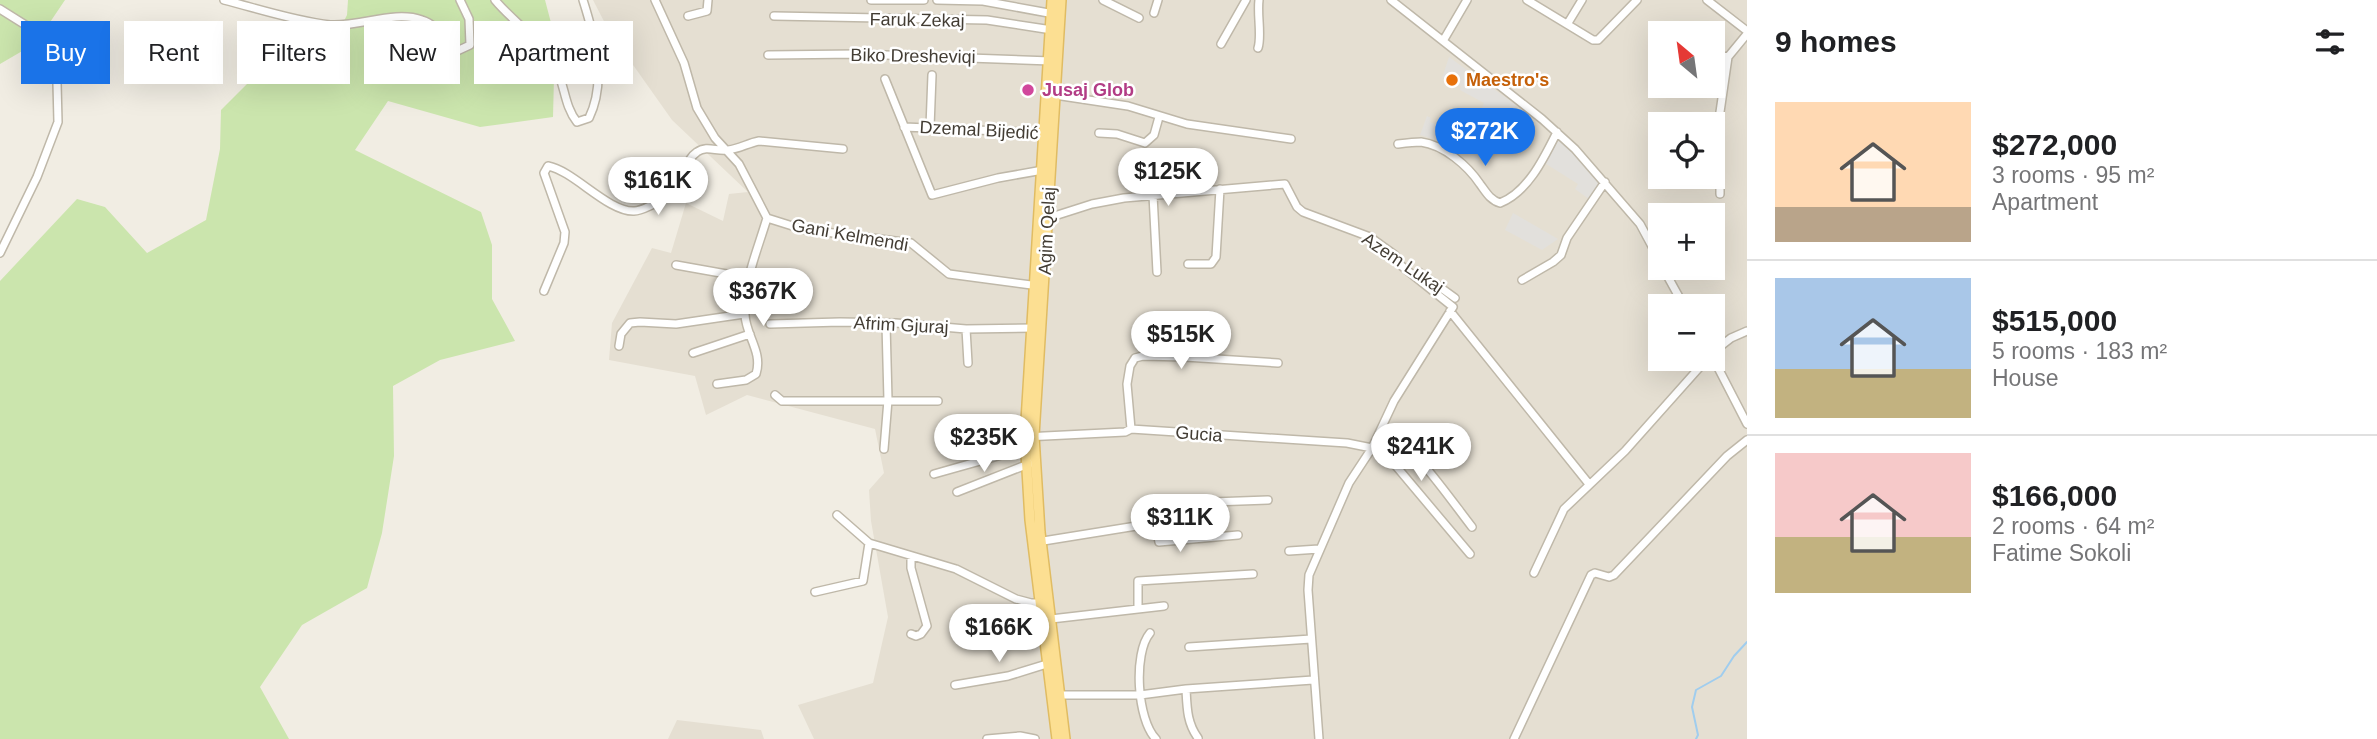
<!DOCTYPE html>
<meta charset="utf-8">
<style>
:root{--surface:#fff;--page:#f6f6f6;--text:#202124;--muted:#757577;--line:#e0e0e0;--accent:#1a73e8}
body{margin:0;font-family:Arial,sans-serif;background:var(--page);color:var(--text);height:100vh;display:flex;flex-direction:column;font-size:26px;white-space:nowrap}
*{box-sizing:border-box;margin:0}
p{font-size:23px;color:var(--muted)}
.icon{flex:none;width:38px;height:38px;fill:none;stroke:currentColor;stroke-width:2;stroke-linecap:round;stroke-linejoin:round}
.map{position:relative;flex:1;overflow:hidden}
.side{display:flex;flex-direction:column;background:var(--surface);width:630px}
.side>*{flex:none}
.banner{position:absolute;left:21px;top:21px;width:665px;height:63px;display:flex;gap:14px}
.needle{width:46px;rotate:331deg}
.buttons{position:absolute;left:1648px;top:21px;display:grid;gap:14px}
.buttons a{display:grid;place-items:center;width:77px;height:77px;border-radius:0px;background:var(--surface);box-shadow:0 7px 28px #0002;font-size:35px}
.price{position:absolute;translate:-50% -60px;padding:0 16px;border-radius:24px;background:#fff;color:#222;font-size:23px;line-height:46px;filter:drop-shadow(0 2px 4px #0008)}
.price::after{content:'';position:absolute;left:50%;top:42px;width:21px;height:16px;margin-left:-10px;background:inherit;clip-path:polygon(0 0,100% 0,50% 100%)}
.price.current{background:var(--accent);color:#fff}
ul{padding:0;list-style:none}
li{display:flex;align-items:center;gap:21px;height:175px;padding:0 28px}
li+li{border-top:2px solid var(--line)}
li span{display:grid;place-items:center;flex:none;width:196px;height:140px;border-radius:0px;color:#555}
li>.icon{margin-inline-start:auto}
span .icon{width:84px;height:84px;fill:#fffc;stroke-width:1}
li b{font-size:30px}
h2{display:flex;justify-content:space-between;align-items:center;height:84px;padding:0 28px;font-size:30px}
.chip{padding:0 24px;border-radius:0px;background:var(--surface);box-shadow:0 7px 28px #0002;font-size:24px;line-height:63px}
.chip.current{background:var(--accent);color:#fff}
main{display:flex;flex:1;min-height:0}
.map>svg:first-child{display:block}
.residential{fill:#e5dfd2;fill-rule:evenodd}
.green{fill:#cbe5ad}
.parking{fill:#e2e0dc}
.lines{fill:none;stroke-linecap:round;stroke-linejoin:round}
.stream{stroke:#a0cdee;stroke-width:2}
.minor-casing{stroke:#bfb8a9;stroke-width:10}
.major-casing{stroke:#e0bc63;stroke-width:12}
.minor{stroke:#fff;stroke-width:7}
.major{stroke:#fcdf92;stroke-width:9}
.food-dot{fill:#e8710a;stroke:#fff;stroke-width:2.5}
.hotel-dot{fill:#d1479c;stroke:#fff;stroke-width:2.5}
.labels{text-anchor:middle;stroke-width:5;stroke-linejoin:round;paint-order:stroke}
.street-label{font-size:18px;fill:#433d34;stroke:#fff}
.food-label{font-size:18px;font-weight:bold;fill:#c56008;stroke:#fff;text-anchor:start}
.hotel-label{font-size:18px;font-weight:bold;fill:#b23c85;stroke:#fff;text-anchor:start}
</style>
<main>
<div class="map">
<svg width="1747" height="739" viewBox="0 0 1747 739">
<rect width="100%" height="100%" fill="#f1ede3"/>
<path class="residential" d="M593,0H1747V739H814L798,705L873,683L888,617L871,521L869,490L884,473L875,429L747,395L706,415L695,376L609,360L612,323L652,248L671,253L686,203L723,221L729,194L748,192L672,120L609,31ZM1661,33H1713V86H1661ZM1661,124H1713V177H1661ZM1661,215H1713V268H1661ZM1661,306H1713V359H1661Z
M677,720L761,730L764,739H668Z"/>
<path class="green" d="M0,0H65L36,43L0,64Z
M348,0H545L555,38L553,117L480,127L388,101L355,150L481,212L492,245V299L515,341L440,360L393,386L394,456L382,533L367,588L302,625L260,687L289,739H0V281L77,199L105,207L147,253L206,220L220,149L221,110L256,75L325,59L347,15Z"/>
<path class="parking" d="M1449,57L1516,105L1485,162L1480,159L1478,161L1453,145L1420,135L1427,116L1431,118L1430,122L1459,133L1465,119L1476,123L1484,103L1460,90L1461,86L1442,78Z
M1560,140L1600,181L1589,199L1575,189L1578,184L1543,162L1551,147Z
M1513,213L1558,239L1542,250L1505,230Z"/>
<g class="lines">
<path class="stream" d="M1696,739L1698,735L1692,707L1696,690L1721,676L1734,656L1747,642"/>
<g class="minor-casing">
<path id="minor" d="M224,0C259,9 295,21 330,25C360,27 394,10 422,20C441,26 440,42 457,51L470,45L469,19L460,0
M495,0C514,23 541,39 555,66C565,84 564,106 577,122L589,118C607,81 595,38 583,0
M655,0L684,63L697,108L715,138L739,164L767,218L802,229L911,243L949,274L1039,286
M871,0H924
M937,0L983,1L1054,14
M1103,0L1139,18
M1391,0L1542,119L1575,149L1640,224L1661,263
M1527,0L1593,40H1598L1637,0
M1707,0L1747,31
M0,9L35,31L47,51L57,83L58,122L37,177L0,253
M1154,13L1158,0
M688,16L707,11L708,0
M774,16L987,20L1052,30
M1568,23L1582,0
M1443,41L1467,0
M1221,44L1246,0
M1258,48C1262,36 1257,15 1259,0
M768,55L858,54L1051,61
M1713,62L1722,56L1728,57
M885,79L932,195L998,178L1043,170
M1055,95L1128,106L1187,124L1291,139
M904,127L1047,133
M930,127L932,75
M1099,133L1117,134L1145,143L1154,135L1159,117
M1398,144C1406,143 1414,142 1421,142C1444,145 1468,166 1480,184C1486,192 1490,200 1500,203C1528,192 1544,158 1557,132
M1720,194V112L1728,57L1747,34
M1153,195L1157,272
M1045,219L1092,204L1124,198L1285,184L1297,207L1303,212L1370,237L1395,255
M1188,264H1211L1216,257L1220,189
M676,265L749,278
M1663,268L1684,306
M1419,272L1455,298
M1522,280L1553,262L1561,255L1567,238L1605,182
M544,291L564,243L565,232L544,173L548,166C574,171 608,212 634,211C641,211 647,207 654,204C663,199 673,194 679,184C686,173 685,160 697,152C707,145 717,152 728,150C739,149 748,143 759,141L843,149
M1450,311L1589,484
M770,324L840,322L896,323L966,329L1035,328
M966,329L968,363
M619,346L621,334L630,323L640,322L676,324L744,314
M1713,352L1731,338L1747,331
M693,353L750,334
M1713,358L1747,424
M717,384L746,380L756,374C763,352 746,336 745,315C743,282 758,249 767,218
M775,395L782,401H938
M970,422L1025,437L1125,432L1131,429L1347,443L1372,448L1396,466L1470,554
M1383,426C1419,453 1445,492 1472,527
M1131,429L1127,384L1130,366L1135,358L1143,356L1185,357L1278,363
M884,449L888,400L886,324
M934,474L1026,448
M957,492L1031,463
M837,515L869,543L956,569L1016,599L1031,603H1045
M1155,523L1159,542L1238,535
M1037,542L1155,523L1152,509L1157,504L1268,500
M1289,551L1319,549
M1534,573L1564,509L1625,451L1707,359
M815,592L863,581L869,543
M1138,608V581L1253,574
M1051,619L1164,606
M1010,633L1044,627
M1150,633C1133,653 1137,720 1156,739
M911,634L916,636L921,634L927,626L911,568V556
M1189,647L1311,639
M955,685L1008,676L1050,663
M1186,689C1187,708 1187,723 1198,738
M1055,695H1140L1186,689L1313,680
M987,739L1020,736L1035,739
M1319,739L1308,590L1309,575L1349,483L1372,448L1394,401L1453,307L1388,255
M1514,739L1591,575L1595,573L1609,577L1614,575L1727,456L1747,440"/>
</g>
<g class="major-casing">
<path id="major" d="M1052,0L1025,437L1030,520L1057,739
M1061,0L1034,436L1040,532L1065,739"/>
</g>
<use href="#minor" class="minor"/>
<use href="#major" class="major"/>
</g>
<circle class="food-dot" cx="1452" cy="80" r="7"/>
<circle class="hotel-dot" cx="1028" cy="90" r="7"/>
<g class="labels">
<g class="street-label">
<text transform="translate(917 20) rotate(1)" y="6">Faruk Zekaj</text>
<text transform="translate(913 56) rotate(1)" y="6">Biko Dresheviqi</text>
<text transform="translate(979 130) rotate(3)" y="6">Dzemal Bijedić</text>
<text transform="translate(1047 231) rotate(-87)" y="6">Agim Qelaj</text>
<text transform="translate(850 235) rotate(10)" y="6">Gani Kelmendi</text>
<text transform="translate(1403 263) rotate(34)" y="6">Azem Lukaj</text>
<text transform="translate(901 325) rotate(3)" y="6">Afrim Gjuraj</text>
<text transform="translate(1199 434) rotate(4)" y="6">Gucia</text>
</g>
<g class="food-label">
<text x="1466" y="86">Maestro's</text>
</g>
<g class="hotel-label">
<text x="1042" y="96">Jusaj Glob</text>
</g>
</g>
</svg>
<div class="buttons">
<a><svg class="needle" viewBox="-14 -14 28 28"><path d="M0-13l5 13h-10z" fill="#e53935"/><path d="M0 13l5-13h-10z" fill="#757577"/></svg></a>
<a><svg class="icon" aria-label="locate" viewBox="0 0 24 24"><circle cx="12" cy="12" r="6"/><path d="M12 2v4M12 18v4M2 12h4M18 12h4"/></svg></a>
<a>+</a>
<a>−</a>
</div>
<b class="price current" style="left:1485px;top:168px">$272K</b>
<b class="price" style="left:1168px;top:208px">$125K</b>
<b class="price" style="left:658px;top:217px">$161K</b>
<b class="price" style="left:763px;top:328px">$367K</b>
<b class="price" style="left:1181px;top:371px">$515K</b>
<b class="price" style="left:984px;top:474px">$235K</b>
<b class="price" style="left:1421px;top:483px">$241K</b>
<b class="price" style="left:1180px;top:554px">$311K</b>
<b class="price" style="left:999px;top:664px">$166K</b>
<div class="banner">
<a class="chip current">Buy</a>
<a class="chip">Rent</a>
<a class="chip">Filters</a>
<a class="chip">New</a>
<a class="chip">Apartment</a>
</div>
</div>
<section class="side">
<h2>9 homes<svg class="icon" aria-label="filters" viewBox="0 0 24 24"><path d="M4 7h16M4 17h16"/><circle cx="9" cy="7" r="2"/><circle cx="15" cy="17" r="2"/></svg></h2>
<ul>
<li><span style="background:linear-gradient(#ffd9b3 75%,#b9a48a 0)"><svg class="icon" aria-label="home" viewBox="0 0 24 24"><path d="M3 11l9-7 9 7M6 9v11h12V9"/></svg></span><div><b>$272,000</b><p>3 rooms · 95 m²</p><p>Apartment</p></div></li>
<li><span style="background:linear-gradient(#a9c7e8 65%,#c2b280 0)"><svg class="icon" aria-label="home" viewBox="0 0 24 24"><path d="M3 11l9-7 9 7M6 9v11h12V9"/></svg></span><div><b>$515,000</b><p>5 rooms · 183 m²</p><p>House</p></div></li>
<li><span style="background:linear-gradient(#f6c9c9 60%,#c2b280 0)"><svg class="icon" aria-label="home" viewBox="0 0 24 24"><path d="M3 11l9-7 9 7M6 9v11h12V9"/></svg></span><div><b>$166,000</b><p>2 rooms · 64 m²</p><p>Fatime Sokoli</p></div></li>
</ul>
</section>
</main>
